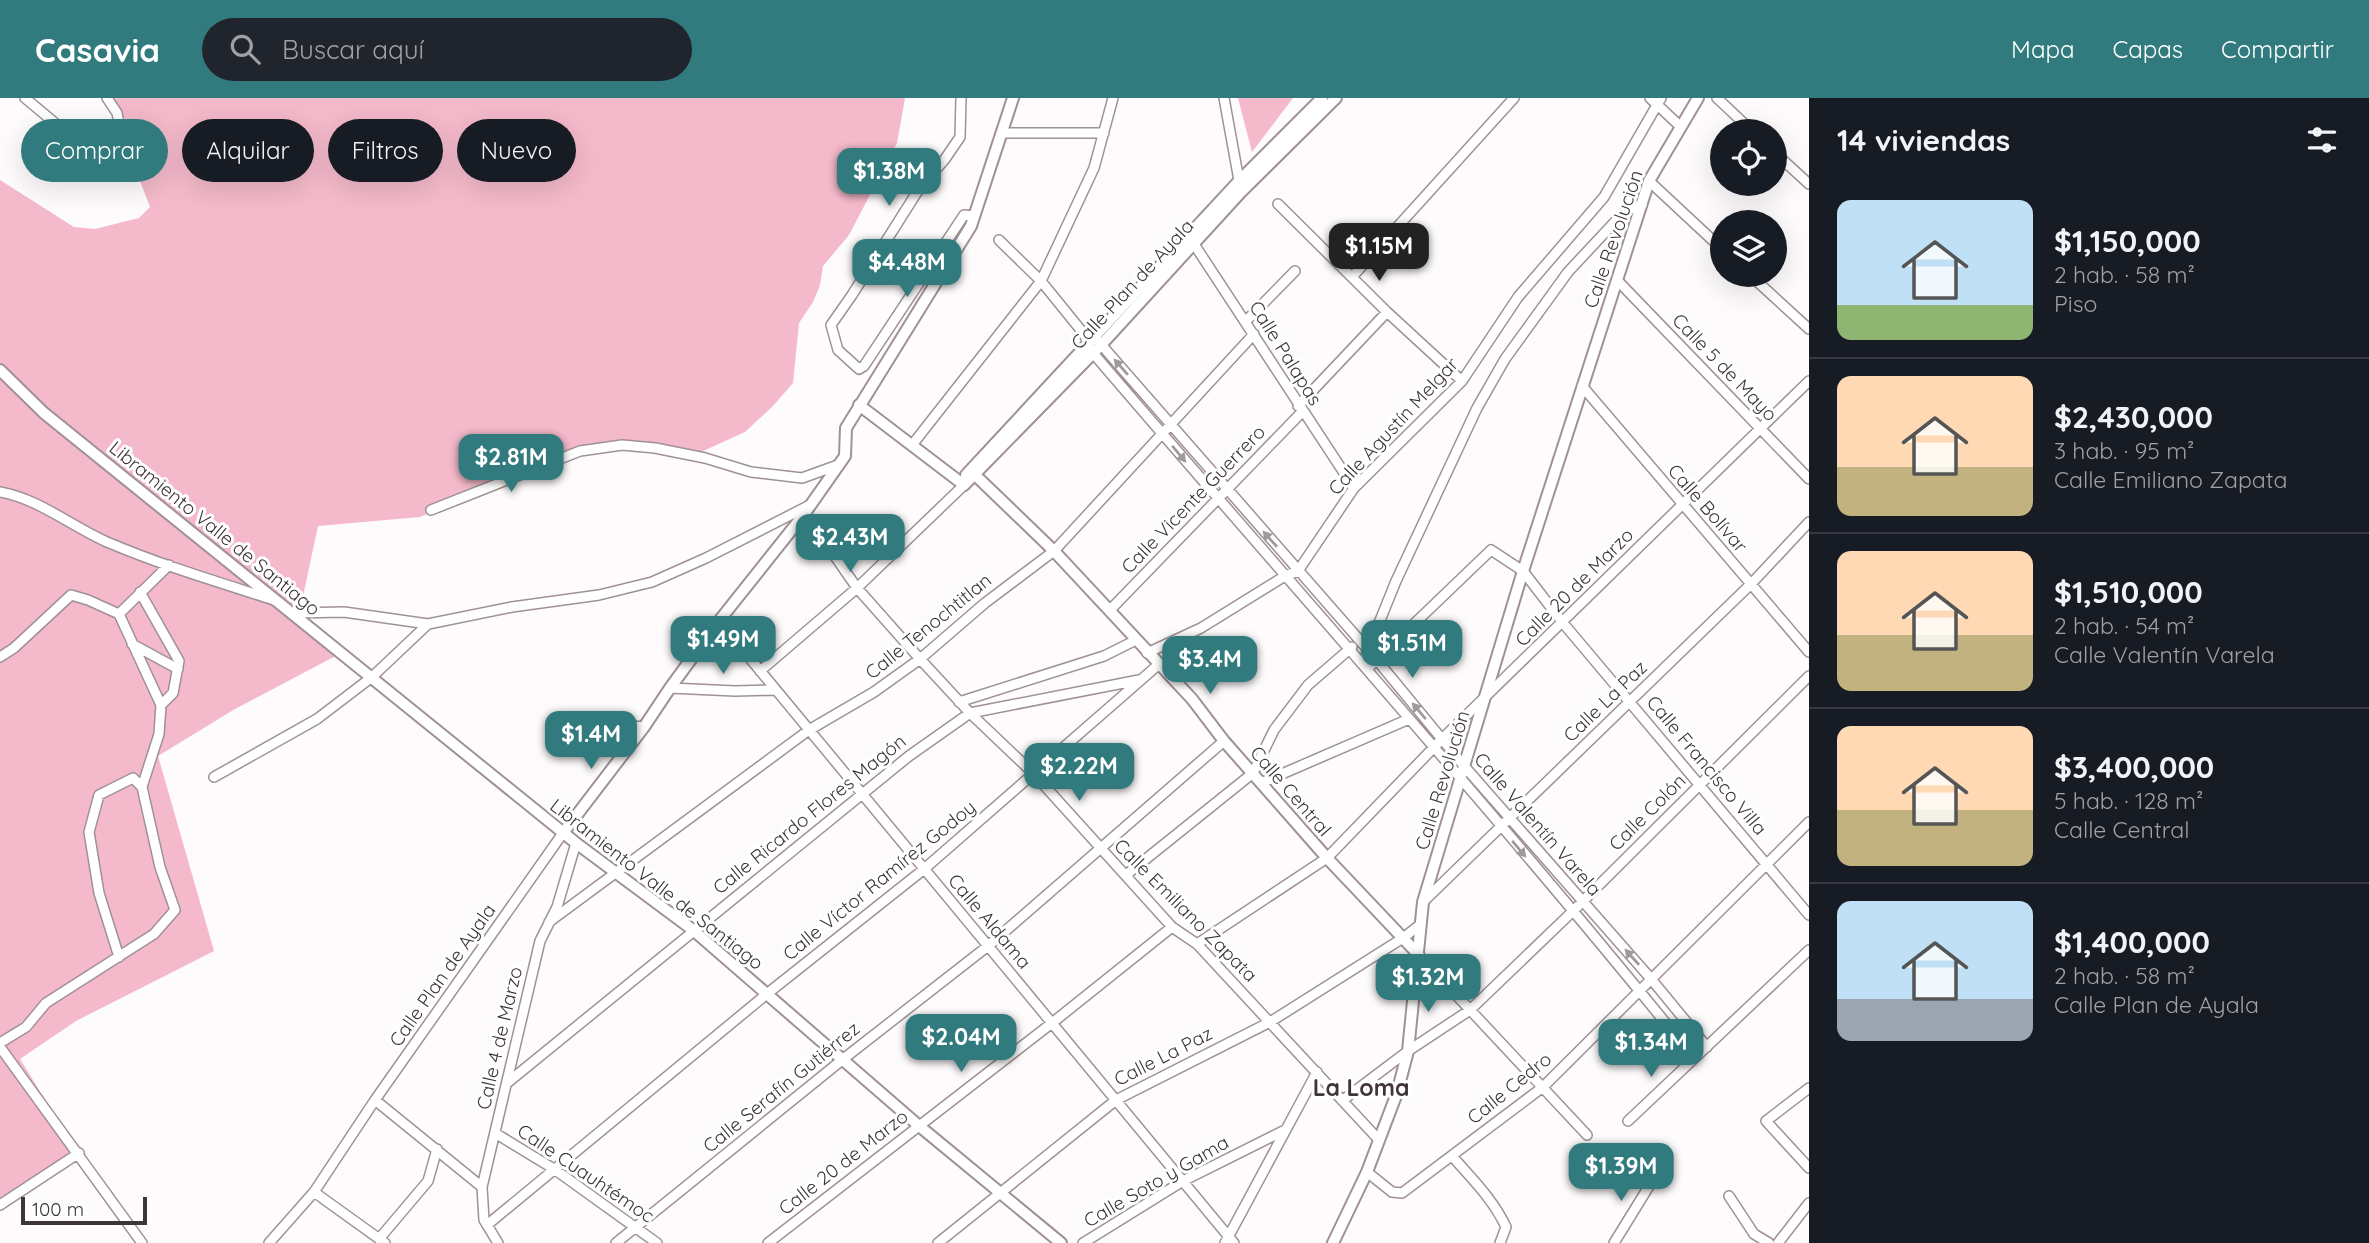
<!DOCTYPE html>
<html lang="es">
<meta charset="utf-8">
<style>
:root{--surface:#171b24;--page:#20242c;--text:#f1f3f6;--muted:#9ea1a6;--line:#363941;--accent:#317a7d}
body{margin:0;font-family:Quicksand,sans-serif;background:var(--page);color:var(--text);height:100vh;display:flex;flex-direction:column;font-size:26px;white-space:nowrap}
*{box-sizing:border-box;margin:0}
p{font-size:23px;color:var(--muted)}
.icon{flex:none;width:38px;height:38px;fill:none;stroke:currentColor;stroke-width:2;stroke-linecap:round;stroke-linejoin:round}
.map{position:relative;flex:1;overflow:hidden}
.sheet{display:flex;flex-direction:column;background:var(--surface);width:560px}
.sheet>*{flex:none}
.banner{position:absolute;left:21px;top:21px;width:665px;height:63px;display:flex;gap:14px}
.buttons{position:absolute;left:1710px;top:21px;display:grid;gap:14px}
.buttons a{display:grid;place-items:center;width:77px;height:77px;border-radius:50%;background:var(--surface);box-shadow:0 7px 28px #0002;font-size:35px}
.scale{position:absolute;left:21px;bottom:18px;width:126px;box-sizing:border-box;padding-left:7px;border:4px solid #3c3638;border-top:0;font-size:19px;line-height:24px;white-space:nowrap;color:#3c3638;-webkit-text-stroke:5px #fff;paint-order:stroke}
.price{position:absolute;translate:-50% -60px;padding:0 16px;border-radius:14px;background:var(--accent);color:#fff;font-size:23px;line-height:46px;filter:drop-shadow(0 2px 4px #0008)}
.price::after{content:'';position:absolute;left:50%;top:42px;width:21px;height:16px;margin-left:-10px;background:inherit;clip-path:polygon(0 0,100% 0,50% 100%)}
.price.on{background:#222;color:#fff}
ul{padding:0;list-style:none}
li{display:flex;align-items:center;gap:21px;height:175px;padding:0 28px}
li+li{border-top:2px solid var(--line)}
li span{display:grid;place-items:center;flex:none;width:196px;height:140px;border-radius:14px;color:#555}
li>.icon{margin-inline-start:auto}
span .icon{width:84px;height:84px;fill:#fffc;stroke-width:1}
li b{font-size:30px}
h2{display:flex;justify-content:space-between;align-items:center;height:84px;padding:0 28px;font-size:30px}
.tag{padding:0 24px;border-radius:32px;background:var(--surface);box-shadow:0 7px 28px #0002;font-size:24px;line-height:63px}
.tag.on{background:var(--accent);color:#fff}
header{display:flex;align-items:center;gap:42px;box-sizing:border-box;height:98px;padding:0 35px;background:var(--accent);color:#fff}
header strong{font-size:33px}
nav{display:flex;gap:38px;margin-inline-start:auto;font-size:24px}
.search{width:490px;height:63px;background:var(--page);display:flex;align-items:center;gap:18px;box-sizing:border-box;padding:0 24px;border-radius:38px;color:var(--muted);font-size:26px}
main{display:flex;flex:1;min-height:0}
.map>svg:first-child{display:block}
.green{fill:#f4b9ca}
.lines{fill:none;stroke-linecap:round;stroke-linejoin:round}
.minor-casing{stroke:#9f9194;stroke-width:12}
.tertiary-casing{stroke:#9f9194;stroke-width:14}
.minor{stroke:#fff;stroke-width:9}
.tertiary{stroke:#fff;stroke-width:10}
.oneway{fill:#9e9a9c}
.labels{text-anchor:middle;stroke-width:6;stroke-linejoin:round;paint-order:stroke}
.street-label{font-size:19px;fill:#3c3638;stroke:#fff}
.quarter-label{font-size:23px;font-weight:bold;fill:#413539;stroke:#fff}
</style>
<header>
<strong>Casavia</strong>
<div class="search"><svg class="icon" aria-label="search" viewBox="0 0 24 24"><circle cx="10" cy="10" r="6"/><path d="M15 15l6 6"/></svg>Buscar aquí</div>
<nav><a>Mapa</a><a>Capas</a><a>Compartir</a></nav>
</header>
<main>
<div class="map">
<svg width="1809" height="1145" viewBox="0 0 1809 1145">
<rect width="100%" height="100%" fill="#fefbfc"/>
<path class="green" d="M114,0H905L897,45L849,137L823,168L820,187L813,204L799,225L793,285L773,308L745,334L690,359L651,350L610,348L539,372L420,419L318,428L300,512L345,553L235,611L158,658L214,853L76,923L20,961L81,1060L0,1110V82L74,129L95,131L139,120L150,109L133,65L127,25Z
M1238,0H1293L1252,54Z"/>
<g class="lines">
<g class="minor-casing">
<path id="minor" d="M25,0L67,35L128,73
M107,0L117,15L128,73
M961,0L960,39L945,61L919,91L852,197L831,227L838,252L859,271L864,268L964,117L974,118
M1224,0L1240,88
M1650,0L1681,29
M1717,0L1752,33
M1003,35H1104
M1774,54L1809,86
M1649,83L1722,151
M1278,106L1387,214L1462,283
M1190,140L1354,390
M999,142L1041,183L1084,236L1093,255C1293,489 1500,719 1694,960
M1750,177L1809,231
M1352,179L1514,0
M1617,182L1809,381
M1246,223L1295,173
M1098,243L1376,561L1465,669L1652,882L1707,949
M1582,288L1809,554
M1298,308L1387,214
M912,347L1041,183L1094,70L1113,0
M0,394C39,401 71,428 107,444C161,467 218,484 274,502
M431,412L580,353L622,347L655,350L705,360L751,374L802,380L838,367
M805,415L857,490L920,561L970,615L1033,675L1172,829L1197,846L1379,1042
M1110,512L1302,314
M293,515L344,514L428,526L512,509L599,497L652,484L706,460L810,407
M119,516L161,607
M719,523L1234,1145
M132,546L178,571
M1147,555L1201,530L1285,478L1298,473L1354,390L1462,283L1518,199L1604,99L1661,0
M1366,557L1396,483L1477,310L1505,261L1568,174L1625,113L1642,107
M0,559L14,550L71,497L88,502L119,516L169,467
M1367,571L1491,452L1523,473L1563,525L1809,817
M760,573L857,490L964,387
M670,590L735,593L776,592
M959,604L1104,558L1136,542
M571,638L608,626L644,629
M214,679L317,621L372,579L428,526
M1261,685L1409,621
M1126,777L1253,675L1274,632L1308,587L1352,549
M1424,803L1751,486L1809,424
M549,824L809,632L874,594L920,561L985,505L1054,453L1254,236
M1197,846L1327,760L1442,641L1809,283
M1417,855L1587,1037
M119,859L99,795L89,734L99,697L133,680L142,689
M0,945L26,929L46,905L154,836L175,812L160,769L142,689L159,636L161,607L173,595L179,563L140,494
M0,949L142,1145
M507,985L909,658L970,615L1139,582
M1809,990L1766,1023L1809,1070
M375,1002L482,1089
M1343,1002L1408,953L1470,912L1572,814L1809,578
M1628,1023L1809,852
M495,1035L554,1071L657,1145
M1452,1058C1472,1081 1493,1101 1506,1129L1500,1145
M1367,1074L1392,1094L1402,1095L1543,989L1809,724
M314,1094L385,1145
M1729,1098L1754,1136L1769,1145
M0,1107L79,1055
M487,1127L768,895L923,772L1158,567
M379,1141L428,1083L437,1051
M269,1145L314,1094L375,1002L563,735
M498,1145L484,1122L482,1089L540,843L557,809L576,745
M616,1145L842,962L988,848L1224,643
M768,1145L1052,925L1172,829
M938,1145L1116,1002L1270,924L1403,840L1421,826
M1083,1145L1183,1083L1285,1032
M1225,1145L1317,974
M1614,1145L1654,1080
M1778,1145L1809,1105"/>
</g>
<g class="tertiary-casing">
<path id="tertiary" d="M0,272L44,315L576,745L693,832L918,1027L1061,1145
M859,307L964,387L1102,246L1241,94L1336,0
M972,374L1054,453L1192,601L1224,643L1327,760L1417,855
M966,377L1239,83L1322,0
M563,735L644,629L670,590L719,523L805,415L845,358L846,330L971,128L1013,0
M1333,1145L1367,1074L1397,995L1408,953L1423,804L1523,473L1649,83L1698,0"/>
</g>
<use href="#minor" class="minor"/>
<use href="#tertiary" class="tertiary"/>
</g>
<defs><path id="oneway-solid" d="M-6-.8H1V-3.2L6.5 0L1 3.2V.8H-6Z" transform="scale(1.75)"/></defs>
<g class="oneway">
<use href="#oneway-solid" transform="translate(1121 269) rotate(-131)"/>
<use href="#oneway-solid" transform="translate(1179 356) rotate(50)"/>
<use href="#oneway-solid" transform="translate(1270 441) rotate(-132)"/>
<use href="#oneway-solid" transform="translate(1419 613) rotate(-130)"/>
<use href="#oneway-solid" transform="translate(1519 751) rotate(50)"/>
<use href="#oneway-solid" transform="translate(1632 859) rotate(-132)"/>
</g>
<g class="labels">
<g class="street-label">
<text transform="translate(1613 141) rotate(-71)" y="7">Calle Revolución</text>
<text transform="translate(1132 186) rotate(-47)" y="7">Calle Plan de Ayala</text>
<text transform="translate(1286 255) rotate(58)" y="7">Calle Palapas</text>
<text transform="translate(1725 269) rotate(46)" y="7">Calle 5 de Mayo</text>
<text transform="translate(1393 328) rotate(-47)" y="7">Calle Agustín Melgar</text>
<text transform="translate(1193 401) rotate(-46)" y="7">Calle Vicente Guerrero</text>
<text transform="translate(1708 410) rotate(49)" y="7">Calle Bolívar</text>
<text transform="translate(215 430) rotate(39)" y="7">Libramiento Valle de Santiago</text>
<text transform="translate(1574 489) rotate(-45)" y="7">Calle 20 de Marzo</text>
<text transform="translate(928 528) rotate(-39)" y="7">Calle Tenochtitlan</text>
<text transform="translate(1605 603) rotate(-44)" y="7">Calle La Paz</text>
<text transform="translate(1707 667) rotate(50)" y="7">Calle Francisco Villa</text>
<text transform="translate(1442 682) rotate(-73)" y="7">Calle Revolución</text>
<text transform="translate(1291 693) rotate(49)" y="7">Calle Central</text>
<text transform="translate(1647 714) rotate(-45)" y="7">Calle Colón</text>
<text transform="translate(809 716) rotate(-39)" y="7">Calle Ricardo Flores Magón</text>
<text transform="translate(1538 726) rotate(49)" y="7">Calle Valentín Varela</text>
<text transform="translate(879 782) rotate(-39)" y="7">Calle Víctor Ramírez Godoy</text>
<text transform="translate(657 786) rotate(38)" y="7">Libramiento Valle de Santiago</text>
<text transform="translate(1186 812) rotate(45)" y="7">Calle Emiliano Zapata</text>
<text transform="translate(990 823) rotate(50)" y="7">Calle Aldama</text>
<text transform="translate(442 877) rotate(-55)" y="7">Calle Plan de Ayala</text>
<text transform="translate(499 940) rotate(-77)" y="7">Calle 4 de Marzo</text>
<text transform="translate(1163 958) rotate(-27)" y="7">Calle La Paz</text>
<text transform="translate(781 989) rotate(-39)" y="7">Calle Serafín Gutiérrez</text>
<text transform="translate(1509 990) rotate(-39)" y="7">Calle Cedro</text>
<text transform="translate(843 1064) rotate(-38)" y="7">Calle 20 de Marzo</text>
<text transform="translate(586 1075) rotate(34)" y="7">Calle Cuauhtémoc</text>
<text transform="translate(1156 1083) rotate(-30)" y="7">Calle Soto y Gama</text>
</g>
<g class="quarter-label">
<text x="1361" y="998">La Loma</text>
</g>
</g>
</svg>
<div class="buttons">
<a><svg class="icon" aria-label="locate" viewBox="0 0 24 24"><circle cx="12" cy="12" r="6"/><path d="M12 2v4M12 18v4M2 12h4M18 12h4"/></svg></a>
<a><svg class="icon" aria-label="layers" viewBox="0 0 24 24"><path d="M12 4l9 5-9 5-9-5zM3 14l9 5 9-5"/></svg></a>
</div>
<div class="scale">100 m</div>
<b class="price" style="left:889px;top:110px">$1.38M</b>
<b class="price on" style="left:1379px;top:185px">$1.15M</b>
<b class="price" style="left:907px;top:201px">$4.48M</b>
<b class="price" style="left:511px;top:396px">$2.81M</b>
<b class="price" style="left:850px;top:476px">$2.43M</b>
<b class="price" style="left:723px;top:578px">$1.49M</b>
<b class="price" style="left:1412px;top:582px">$1.51M</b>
<b class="price" style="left:1210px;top:598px">$3.4M</b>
<b class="price" style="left:591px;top:673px">$1.4M</b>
<b class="price" style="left:1079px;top:705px">$2.22M</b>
<b class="price" style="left:1428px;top:916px">$1.32M</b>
<b class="price" style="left:961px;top:976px">$2.04M</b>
<b class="price" style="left:1651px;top:981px">$1.34M</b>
<b class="price" style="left:1621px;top:1105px">$1.39M</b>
<div class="banner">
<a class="tag on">Comprar</a>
<a class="tag">Alquilar</a>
<a class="tag">Filtros</a>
<a class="tag">Nuevo</a>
</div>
</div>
<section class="sheet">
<h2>14 viviendas<svg class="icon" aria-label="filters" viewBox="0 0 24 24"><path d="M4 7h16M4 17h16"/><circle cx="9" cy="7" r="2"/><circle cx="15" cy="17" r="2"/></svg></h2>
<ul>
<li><span style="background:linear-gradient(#bfe0f5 75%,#8fb573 0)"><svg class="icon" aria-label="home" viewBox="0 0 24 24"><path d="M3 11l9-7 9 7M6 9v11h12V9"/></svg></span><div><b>$1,150,000</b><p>2 hab. · 58 m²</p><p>Piso</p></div></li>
<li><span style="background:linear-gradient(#ffd9b3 65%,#c2b280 0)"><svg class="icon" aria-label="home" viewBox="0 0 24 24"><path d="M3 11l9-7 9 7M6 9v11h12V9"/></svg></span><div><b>$2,430,000</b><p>3 hab. · 95 m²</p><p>Calle Emiliano Zapata</p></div></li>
<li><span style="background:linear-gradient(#ffd9b3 60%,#c2b280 0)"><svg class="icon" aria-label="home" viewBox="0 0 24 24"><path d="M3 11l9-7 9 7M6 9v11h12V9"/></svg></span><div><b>$1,510,000</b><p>2 hab. · 54 m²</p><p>Calle Valentín Varela</p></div></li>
<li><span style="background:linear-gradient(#ffd9b3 60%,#c2b280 0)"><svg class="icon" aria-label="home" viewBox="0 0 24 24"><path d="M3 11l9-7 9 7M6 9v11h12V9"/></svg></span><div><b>$3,400,000</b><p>5 hab. · 128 m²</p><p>Calle Central</p></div></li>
<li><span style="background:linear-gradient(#bfe0f5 70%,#9aa5b1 0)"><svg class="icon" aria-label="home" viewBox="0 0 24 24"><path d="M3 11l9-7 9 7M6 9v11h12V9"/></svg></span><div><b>$1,400,000</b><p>2 hab. · 58 m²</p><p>Calle Plan de Ayala</p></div></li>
</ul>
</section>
</main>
